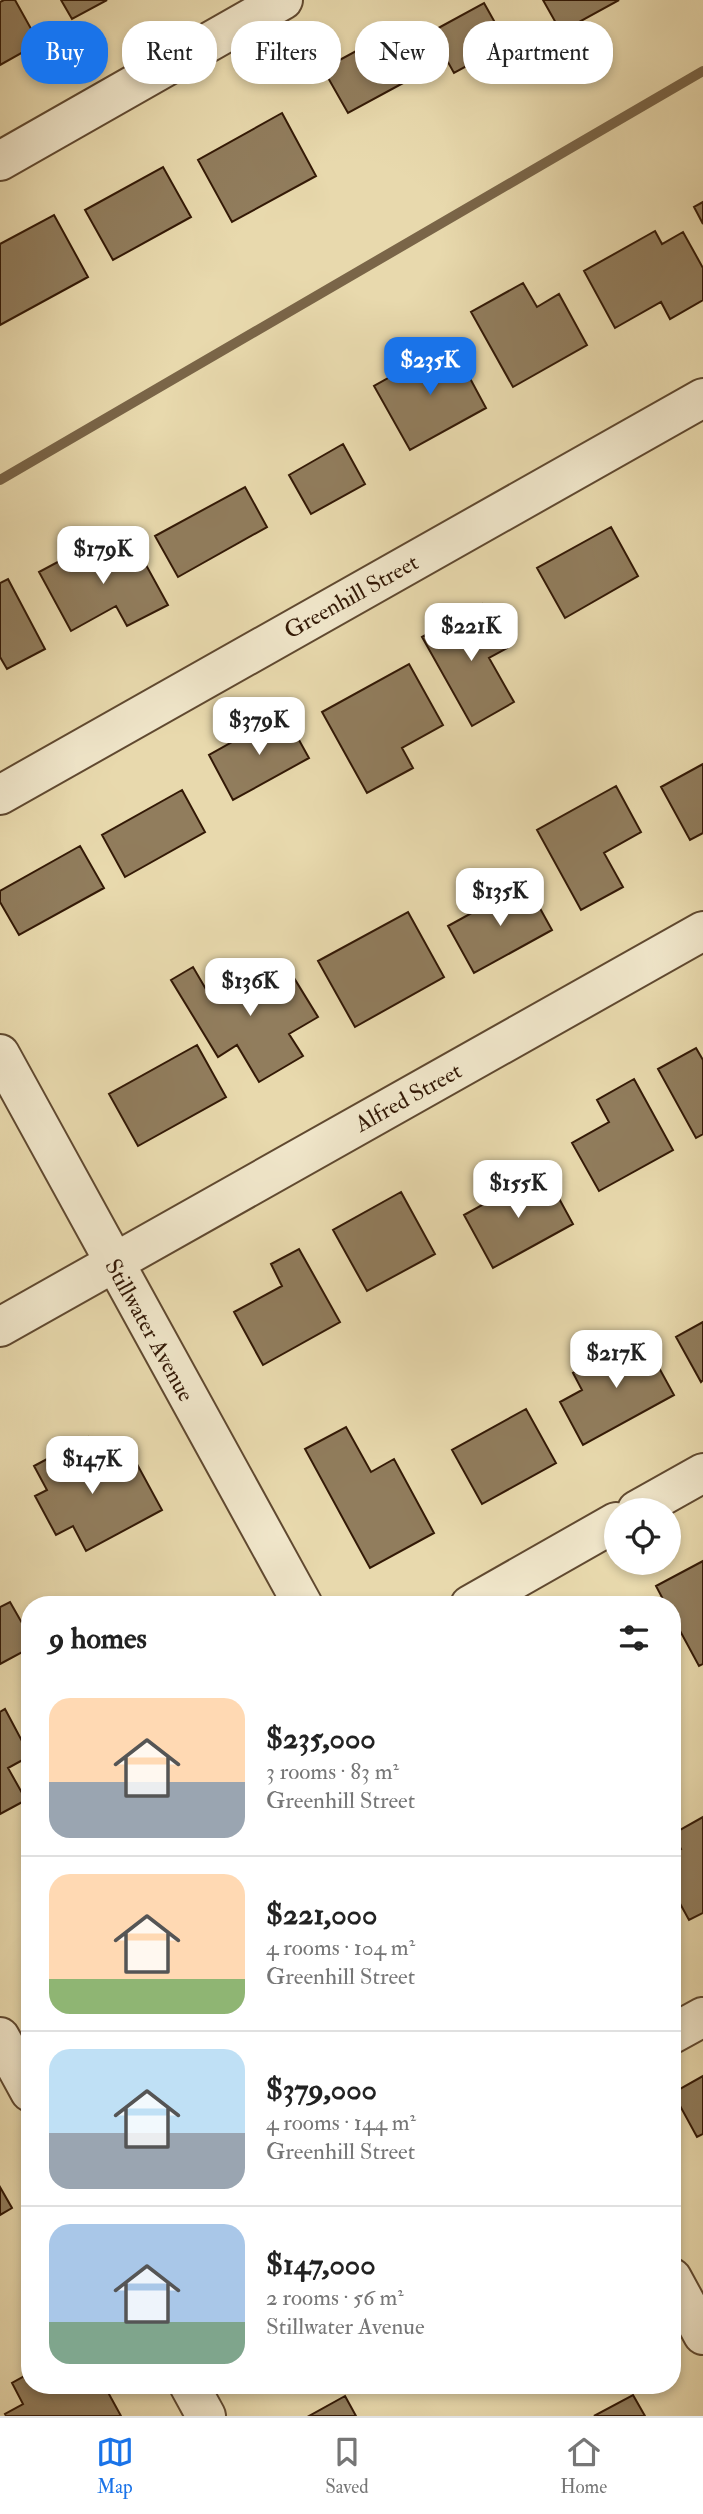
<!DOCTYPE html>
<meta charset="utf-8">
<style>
:root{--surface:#fff;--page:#f2f2f2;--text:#222;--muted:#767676;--line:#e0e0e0;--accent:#1a73e8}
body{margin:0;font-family:"IM FELL Double Pica",serif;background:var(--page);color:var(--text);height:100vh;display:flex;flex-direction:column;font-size:26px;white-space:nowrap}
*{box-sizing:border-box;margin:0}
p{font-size:23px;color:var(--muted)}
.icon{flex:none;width:38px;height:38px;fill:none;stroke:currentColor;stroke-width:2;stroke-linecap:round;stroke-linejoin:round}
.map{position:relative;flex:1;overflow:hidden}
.details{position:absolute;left:21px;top:1596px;width:660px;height:798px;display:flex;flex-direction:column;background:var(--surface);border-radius:28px;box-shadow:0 4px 10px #0003}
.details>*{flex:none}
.guide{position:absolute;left:21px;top:21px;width:662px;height:63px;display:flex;gap:14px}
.fabs{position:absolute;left:604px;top:1498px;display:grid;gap:14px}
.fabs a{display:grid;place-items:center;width:77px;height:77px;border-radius:50%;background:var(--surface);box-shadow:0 4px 10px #0003;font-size:35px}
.price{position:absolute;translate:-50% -60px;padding:0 16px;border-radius:14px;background:#fff;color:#222;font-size:23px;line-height:46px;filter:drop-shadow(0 2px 4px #0008)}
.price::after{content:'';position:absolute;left:50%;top:42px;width:21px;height:16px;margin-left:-10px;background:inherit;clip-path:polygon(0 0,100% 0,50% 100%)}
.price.current{background:var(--accent);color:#fff}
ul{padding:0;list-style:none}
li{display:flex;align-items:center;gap:21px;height:175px;padding:0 28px}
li+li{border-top:2px solid var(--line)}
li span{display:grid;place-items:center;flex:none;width:196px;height:140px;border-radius:21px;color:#555}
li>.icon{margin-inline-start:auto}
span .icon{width:84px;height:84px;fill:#fffc;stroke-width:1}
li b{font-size:30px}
h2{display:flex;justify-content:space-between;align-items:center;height:84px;padding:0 28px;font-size:30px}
.chip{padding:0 24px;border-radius:28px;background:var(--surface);box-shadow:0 4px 10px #0003;font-size:24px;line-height:63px}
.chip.current{background:var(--accent);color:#fff}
.menu{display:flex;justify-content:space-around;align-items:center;height:98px;border-top:2px solid var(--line);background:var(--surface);font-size:19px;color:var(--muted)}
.menu a{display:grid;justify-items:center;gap:4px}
.menu .current{color:var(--accent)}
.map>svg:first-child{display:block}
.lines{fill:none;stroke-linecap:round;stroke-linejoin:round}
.stream{stroke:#7a6548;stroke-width:10}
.building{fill:#917d5d;stroke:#331906;stroke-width:2}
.minor-casing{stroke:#604930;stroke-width:42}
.minor{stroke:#f0e6ca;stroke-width:38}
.labels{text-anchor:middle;stroke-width:7;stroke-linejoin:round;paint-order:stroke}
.street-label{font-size:23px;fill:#331906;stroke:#f0e6ca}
</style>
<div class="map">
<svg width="703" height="2416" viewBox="0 0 703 2416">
<rect width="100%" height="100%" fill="#e8d9ad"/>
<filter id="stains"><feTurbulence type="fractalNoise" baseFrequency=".00286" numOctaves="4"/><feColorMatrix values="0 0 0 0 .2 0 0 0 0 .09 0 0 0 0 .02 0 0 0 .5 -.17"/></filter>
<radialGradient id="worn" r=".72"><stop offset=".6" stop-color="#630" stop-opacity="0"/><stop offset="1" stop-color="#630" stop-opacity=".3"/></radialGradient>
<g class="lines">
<path class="stream" d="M0,480L703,71"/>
</g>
<path class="building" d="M4,0H15L39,43L0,65V2Z
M61,0H107L72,19Z
M543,0H619L561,32Z
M484,3L507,44L454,73L431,32Z
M380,38L405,82L348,113L323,69Z
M282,113L316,176L232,222L198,160Z
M163,167L191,217L113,260L85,210Z
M703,202V224L694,207Z
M54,215L88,277L0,325V244Z
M655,231L662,244L683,232L703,268V300L670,319L661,302L615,328L584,271Z
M523,283L537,307L559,294L587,345L513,387L471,312Z
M451,343L486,408L410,450L374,386Z
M343,444L365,484L311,514L289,475Z
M245,487L267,527L178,577L155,536Z
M611,527L638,576L565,618L537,568Z
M95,542L104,560L134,543L168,605L127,626L116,606L71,631L39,572Z
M8,579L45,649L7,669L0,657V583Z
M482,604L507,648L489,658L514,702L472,726L422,637Z
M409,664L443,725L402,748L413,768L367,793L322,712Z
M284,713L309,758L233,800L209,755Z
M703,764V833L690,840L661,787Z
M616,786L641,832L604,853L623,887L581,910L537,830Z
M182,790L205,832L125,877L102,835Z
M80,846L104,888L19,935L0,902V891Z
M526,883L552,930L474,973L448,926Z
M408,912L444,977L355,1027L318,961Z
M260,965L275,990L294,978L318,1017L289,1034L303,1056L259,1082L237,1045L218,1057L171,980L193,967L210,996Z
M197,1045L226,1097L138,1146L109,1094Z
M696,1048L703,1060V1134L696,1138L658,1069Z
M634,1079L673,1150L599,1191L572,1143L609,1122L597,1100Z
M544,1171L573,1224L493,1268L464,1215Z
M401,1192L435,1254L367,1291L333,1230Z
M299,1249L340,1322L263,1365L234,1312L282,1286L271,1264Z
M703,1322V1380L701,1382L676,1337Z
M641,1335L674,1395L583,1445L560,1402L582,1390L573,1373Z
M526,1409L556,1463L482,1504L452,1450Z
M346,1427L371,1472L394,1459L434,1533L370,1568L305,1449Z
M88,1437L110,1479L137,1464L162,1510L86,1551L73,1526L56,1535L35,1496L47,1490L34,1466Z
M703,1561V1664L699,1666L672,1616V1605H666L656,1586Z
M10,1602L30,1637V1648L0,1664V1607Z
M5,1709L30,1756L8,1768L26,1800L0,1814V1712Z
M703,1817V1913L689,1920L672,1889V1854L681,1849L673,1834Z
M703,2076V2134L697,2137L673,2093Z
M0,2187L12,2208L0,2215Z
M30,2373V2385H104L121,2416H6L5,2414L23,2404L12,2383Z
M633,2395L645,2416H594Z
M345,2396L356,2416H309Z"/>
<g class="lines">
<g class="minor-casing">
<path id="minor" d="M0,161L283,0
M0,795L703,398
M0,1054L303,1605
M0,1327L703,931
M637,1510L703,1473
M470,1605L616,1522
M672,2034L703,2017
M0,2037L30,2092
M672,2278L703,2335
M189,2385L206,2416"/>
</g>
<use href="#minor" class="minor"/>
</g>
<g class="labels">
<g class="street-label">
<text transform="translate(351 596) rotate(-29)" y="8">Greenhill Street</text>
<text transform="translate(408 1097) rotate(-29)" y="8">Alfred Street</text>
<text transform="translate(150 1330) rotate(61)" y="8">Stillwater Avenue</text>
</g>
</g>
<rect width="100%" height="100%" filter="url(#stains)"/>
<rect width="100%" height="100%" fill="url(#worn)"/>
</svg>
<div class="fabs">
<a><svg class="icon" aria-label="locate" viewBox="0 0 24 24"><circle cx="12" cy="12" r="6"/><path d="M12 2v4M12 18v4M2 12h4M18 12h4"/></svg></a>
</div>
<b class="price current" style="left:430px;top:397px">$235K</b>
<b class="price" style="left:103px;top:586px">$179K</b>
<b class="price" style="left:471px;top:663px">$221K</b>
<b class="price" style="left:259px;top:757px">$379K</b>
<b class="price" style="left:500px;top:928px">$135K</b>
<b class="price" style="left:250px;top:1018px">$136K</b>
<b class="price" style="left:518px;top:1220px">$155K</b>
<b class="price" style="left:616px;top:1390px">$217K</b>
<b class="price" style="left:92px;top:1496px">$147K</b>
<div class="guide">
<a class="chip current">Buy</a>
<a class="chip">Rent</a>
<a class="chip">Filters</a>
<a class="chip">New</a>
<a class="chip">Apartment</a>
</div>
<section class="details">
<h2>9 homes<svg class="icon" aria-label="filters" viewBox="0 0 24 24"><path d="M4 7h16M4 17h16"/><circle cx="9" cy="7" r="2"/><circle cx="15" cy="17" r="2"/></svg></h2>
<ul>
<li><span style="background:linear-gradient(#ffd9b3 60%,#9aa5b1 0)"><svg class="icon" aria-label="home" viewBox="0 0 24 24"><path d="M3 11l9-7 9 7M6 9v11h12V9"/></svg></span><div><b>$235,000</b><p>3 rooms · 83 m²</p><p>Greenhill Street</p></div></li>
<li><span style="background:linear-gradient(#ffd9b3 75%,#8fb573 0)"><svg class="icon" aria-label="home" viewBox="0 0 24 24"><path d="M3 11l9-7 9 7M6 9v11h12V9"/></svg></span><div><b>$221,000</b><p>4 rooms · 104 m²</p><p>Greenhill Street</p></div></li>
<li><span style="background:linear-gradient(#bfe0f5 60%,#9aa5b1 0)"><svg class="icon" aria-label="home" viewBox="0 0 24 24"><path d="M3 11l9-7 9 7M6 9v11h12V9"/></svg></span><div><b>$379,000</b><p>4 rooms · 144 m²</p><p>Greenhill Street</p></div></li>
<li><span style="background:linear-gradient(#a9c7e8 70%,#7fa58c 0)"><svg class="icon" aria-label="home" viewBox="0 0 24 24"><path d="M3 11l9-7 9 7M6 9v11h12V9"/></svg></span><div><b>$147,000</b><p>2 rooms · 56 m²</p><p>Stillwater Avenue</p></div></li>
</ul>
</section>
</div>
<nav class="menu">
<a class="current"><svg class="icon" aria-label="map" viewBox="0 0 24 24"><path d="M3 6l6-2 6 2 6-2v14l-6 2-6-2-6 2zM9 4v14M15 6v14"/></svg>Map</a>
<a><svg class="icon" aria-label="saved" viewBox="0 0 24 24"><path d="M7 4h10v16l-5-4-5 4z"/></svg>Saved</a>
<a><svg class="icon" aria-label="home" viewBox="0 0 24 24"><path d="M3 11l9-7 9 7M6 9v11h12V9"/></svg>Home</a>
</nav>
